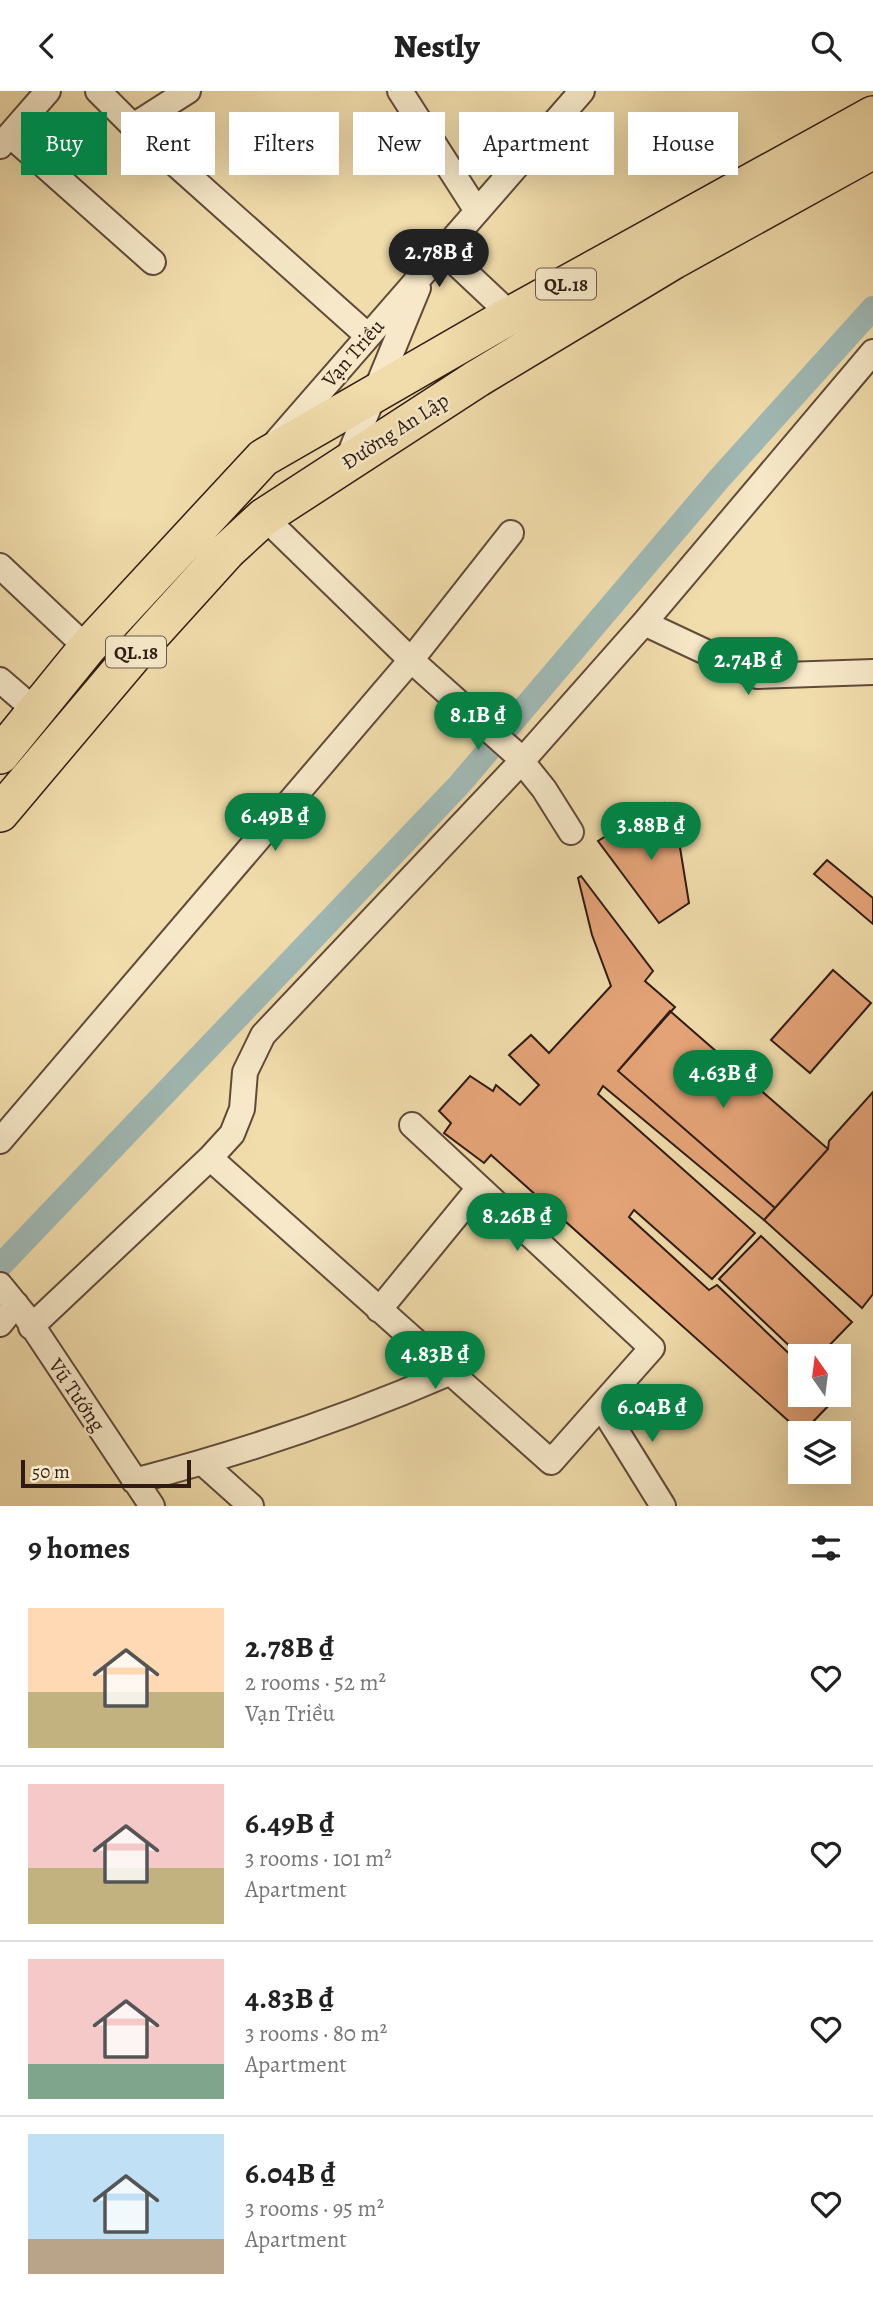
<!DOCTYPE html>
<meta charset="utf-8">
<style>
:root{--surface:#fff;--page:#f6f6f6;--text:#222;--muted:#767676;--line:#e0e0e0;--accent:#0b8043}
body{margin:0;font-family:Alegreya,serif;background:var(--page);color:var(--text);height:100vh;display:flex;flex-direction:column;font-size:26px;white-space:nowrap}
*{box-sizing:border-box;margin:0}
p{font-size:23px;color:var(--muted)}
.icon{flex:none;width:38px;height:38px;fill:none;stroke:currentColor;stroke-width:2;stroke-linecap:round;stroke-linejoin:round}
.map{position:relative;height:1415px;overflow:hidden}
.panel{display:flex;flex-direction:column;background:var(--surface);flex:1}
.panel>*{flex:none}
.banner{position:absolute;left:21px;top:21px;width:831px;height:63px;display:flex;gap:14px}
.needle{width:46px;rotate:346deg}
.controls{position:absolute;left:788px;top:1253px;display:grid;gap:14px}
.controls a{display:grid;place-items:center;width:63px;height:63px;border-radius:0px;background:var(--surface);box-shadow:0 7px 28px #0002;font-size:35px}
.scale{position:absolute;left:21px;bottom:18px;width:170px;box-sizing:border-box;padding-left:7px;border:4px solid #2f1b14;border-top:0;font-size:19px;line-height:24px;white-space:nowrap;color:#2f1b14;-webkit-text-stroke:5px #f6e8c8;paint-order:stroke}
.price{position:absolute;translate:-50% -60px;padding:0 16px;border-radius:24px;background:var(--accent);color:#fff;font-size:23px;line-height:46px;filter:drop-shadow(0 2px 4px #0008)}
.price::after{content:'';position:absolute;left:50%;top:42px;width:21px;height:16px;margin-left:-10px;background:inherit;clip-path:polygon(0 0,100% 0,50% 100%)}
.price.active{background:#222;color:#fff}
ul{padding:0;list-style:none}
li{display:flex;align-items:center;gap:21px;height:175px;padding:0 28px}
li+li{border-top:2px solid var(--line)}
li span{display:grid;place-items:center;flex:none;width:196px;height:140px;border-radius:0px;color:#555}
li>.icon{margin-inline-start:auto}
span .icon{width:84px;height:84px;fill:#fffc;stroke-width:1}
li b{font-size:30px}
h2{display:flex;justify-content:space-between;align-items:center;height:84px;padding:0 28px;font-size:30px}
.tag{padding:0 24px;border-radius:0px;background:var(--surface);box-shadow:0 7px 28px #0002;font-size:24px;line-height:63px}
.tag.active{background:var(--accent);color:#fff}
header{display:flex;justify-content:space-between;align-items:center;height:91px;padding:0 28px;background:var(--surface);font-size:32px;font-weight:800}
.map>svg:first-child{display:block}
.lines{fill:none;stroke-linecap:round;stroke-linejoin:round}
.canal{stroke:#a0b9b5;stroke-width:24}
.building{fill:#e5a478;stroke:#2f1b14;stroke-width:2}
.minor-casing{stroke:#604b3a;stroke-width:28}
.highway-casing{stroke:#2f1b14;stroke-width:40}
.minor{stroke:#f6e8c8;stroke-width:24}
.highway{stroke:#f1dcab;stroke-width:37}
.labels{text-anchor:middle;stroke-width:5;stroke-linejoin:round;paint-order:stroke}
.shield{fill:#f6e8c8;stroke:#6b584a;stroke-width:2}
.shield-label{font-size:19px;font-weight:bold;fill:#2f1b14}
.street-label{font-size:21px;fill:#2f1b14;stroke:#f6e8c8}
</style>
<header><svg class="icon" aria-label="back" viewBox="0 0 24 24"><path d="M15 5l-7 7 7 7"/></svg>Nestly<svg class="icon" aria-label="search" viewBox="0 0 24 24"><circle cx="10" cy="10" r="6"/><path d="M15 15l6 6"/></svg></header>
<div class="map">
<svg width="873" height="1415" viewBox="0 0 873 1415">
<rect width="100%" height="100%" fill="#f1dcab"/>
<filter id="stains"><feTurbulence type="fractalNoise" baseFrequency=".00286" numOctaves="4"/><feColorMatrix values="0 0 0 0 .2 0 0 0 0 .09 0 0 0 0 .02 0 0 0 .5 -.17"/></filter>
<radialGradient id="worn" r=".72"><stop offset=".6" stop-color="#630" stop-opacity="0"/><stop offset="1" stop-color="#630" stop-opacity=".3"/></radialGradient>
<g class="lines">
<path class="canal" d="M0,1175L459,694L718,389L873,217"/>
</g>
<path class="building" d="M664,712L677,738L689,812L659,832L598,750L624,734L626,738Z
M827,769L873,807V833L814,783Z
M581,785L653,880L645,890L675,916L618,980L775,1117L764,1129L603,995L598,1003L755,1142L712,1188L634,1119L629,1126L709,1199L717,1194L800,1273V1304H832L836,1307L802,1342L491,1064L484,1072L444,1042L451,1032L439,1020L470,985L493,1000L496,994L520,1014L539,994L509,964L531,944L549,962L611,895L592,844L578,787Z
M833,879L871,912L810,982L771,949Z
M670,920L828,1058L775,1117L618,980Z
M873,1001V1203L862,1217L764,1129L828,1058L829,1050Z
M761,1145L852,1231L819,1265H800L719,1188Z"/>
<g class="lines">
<g class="minor-casing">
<path id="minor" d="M98,0L133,35L368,245
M400,0L477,120
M133,35L188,0
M10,44L153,171
M0,55L48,0
M442,159L511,224
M277,350L582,0
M346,372L418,197
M264,426L411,569L515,662L544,698L571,741
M0,475L87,557
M644,532L757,585L873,581
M0,589L36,620
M0,1050L411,569L511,442
M210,1067L551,1371L652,1257L412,1034
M0,1194L27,1227L152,1415
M379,1219L479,1097
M0,1233L16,1213
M31,1236L210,1067L232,1043L242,1018L245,981L263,944L522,670L644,532L873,261
M601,1315L663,1415
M203,1372L251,1415
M134,1390C242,1362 348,1326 449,1282"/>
</g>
<g class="highway-casing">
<path id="highway" d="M0,664L87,557L263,367L511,224L873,24
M0,722L141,555L227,460L264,426L478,287L674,169L873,59"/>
</g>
<use href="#minor" class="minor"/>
<use href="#highway" class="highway"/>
</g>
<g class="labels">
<g class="shield">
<rect x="536" y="177.5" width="60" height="31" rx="5"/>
<rect x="106" y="545.5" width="60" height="31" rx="5"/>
</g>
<g class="shield-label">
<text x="566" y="200">QL.18</text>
<text x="136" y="568">QL.18</text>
</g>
<g class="street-label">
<text transform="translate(353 262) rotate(-49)" y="7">Vạn Triều</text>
<text transform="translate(395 340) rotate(-33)" y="7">Đường An Lập</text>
<text transform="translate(77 1304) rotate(56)" y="7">Vũ Tướng</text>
</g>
</g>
<rect width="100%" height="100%" filter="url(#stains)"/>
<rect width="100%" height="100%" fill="url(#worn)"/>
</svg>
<div class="controls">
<a><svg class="needle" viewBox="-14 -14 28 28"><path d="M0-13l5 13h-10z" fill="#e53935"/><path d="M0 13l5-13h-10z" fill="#767676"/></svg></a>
<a><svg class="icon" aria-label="layers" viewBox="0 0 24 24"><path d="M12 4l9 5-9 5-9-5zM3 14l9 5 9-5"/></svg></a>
</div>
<div class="scale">50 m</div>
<b class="price active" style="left:439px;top:198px">2.78B ₫</b>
<b class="price" style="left:748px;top:606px">2.74B ₫</b>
<b class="price" style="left:478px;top:661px">8.1B ₫</b>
<b class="price" style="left:275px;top:762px">6.49B ₫</b>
<b class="price" style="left:651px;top:771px">3.88B ₫</b>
<b class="price" style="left:723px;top:1019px">4.63B ₫</b>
<b class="price" style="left:517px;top:1162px">8.26B ₫</b>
<b class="price" style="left:435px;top:1300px">4.83B ₫</b>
<b class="price" style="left:652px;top:1353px">6.04B ₫</b>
<div class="banner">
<a class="tag active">Buy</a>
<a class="tag">Rent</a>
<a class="tag">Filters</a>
<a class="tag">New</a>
<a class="tag">Apartment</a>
<a class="tag">House</a>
</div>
</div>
<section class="panel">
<h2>9 homes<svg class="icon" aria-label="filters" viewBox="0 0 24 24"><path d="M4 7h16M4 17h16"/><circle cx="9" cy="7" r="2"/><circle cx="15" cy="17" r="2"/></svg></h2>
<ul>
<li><span style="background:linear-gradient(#ffd9b3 60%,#c2b280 0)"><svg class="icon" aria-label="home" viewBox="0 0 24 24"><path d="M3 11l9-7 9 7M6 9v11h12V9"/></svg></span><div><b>2.78B ₫</b><p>2 rooms · 52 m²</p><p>Vạn Triều</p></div><svg class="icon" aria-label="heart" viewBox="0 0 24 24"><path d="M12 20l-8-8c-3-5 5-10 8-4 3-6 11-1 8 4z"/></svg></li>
<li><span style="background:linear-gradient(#f6c9c9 60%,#c2b280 0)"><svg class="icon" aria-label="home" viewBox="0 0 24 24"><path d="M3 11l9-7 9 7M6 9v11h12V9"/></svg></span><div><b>6.49B ₫</b><p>3 rooms · 101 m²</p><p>Apartment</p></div><svg class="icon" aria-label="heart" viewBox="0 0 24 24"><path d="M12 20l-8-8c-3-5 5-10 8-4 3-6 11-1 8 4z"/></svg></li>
<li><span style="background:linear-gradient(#f6c9c9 75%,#7fa58c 0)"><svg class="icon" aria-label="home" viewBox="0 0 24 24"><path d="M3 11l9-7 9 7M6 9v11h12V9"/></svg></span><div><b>4.83B ₫</b><p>3 rooms · 80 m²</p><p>Apartment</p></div><svg class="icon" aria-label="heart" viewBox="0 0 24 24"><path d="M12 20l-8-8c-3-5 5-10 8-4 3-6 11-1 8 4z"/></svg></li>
<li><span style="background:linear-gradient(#bfe0f5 75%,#b9a48a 0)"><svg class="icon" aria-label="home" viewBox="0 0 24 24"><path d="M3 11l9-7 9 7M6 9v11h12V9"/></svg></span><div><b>6.04B ₫</b><p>3 rooms · 95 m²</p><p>Apartment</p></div><svg class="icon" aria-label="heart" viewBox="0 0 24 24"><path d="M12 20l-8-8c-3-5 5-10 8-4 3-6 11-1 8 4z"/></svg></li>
</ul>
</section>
